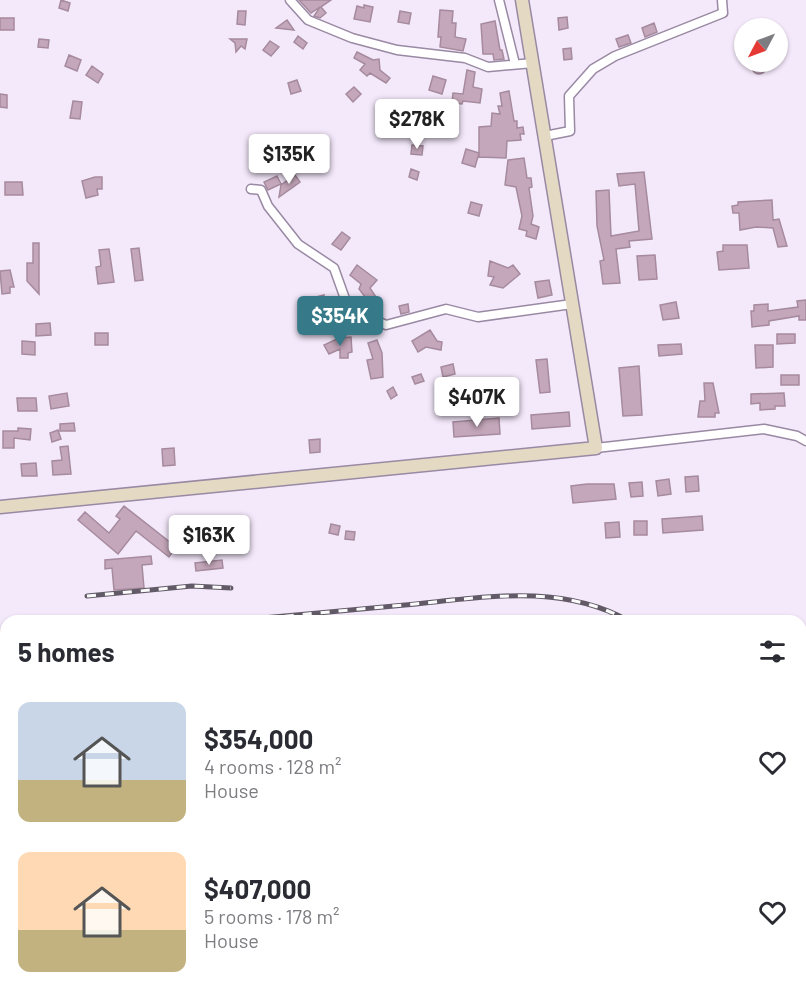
<!DOCTYPE html>
<meta charset="utf-8">
<style>
:root{--surface:#fff;--page:#f2f2f3;--text:#2b2b33;--muted:#7c7c81;--accent:#367a89}
body{margin:0;font-family:Barlow,sans-serif;background:var(--page);color:var(--text);height:100vh;display:flex;flex-direction:column;font-size:22px;white-space:nowrap}
*{box-sizing:border-box;margin:0}
p{font-size:20px;color:var(--muted)}
.icon{flex:none;width:33px;height:33px;fill:none;stroke:currentColor;stroke-width:2;stroke-linecap:round;stroke-linejoin:round}
.map{position:relative;flex:1;overflow:hidden}
.details{position:absolute;left:0px;top:615px;width:807px;height:386px;display:flex;flex-direction:column;background:var(--surface);border-radius:18px 18px 0 0;box-shadow:0 2px 4px #0004}
.details>*{flex:none}
.needle{width:39px;rotate:229deg}
.tools{position:absolute;left:734px;top:18px;display:grid;gap:12px}
.tools a{display:grid;place-items:center;width:54px;height:54px;border-radius:50%;background:var(--surface);box-shadow:0 2px 4px #0004;font-size:30px}
.price{position:absolute;translate:-50% -51px;padding:0 14px;border-radius:6px;background:#fff;color:#222;font-size:20px;line-height:39px;filter:drop-shadow(0 2px 3px #0008)}
.price::after{content:'';position:absolute;left:50%;top:36px;width:18px;height:14px;margin-left:-9px;background:inherit;clip-path:polygon(0 0,100% 0,50% 100%)}
.price.active{background:var(--accent);color:#fff}
ul{padding:0;list-style:none}
li{display:flex;align-items:center;gap:18px;height:150px;padding:0 18px}
li span{display:grid;place-items:center;flex:none;width:168px;height:120px;border-radius:12px;color:#555}
li>.icon{margin-inline-start:auto}
span .icon{width:72px;height:72px;fill:#fffc;stroke-width:1}
li b{font-size:26px}
h2{display:flex;justify-content:space-between;align-items:center;height:72px;padding:0 18px;font-size:26px}
.map>svg:first-child{display:block}
.building{fill:#c4a7ba;stroke:#a68a9d;stroke-width:1.5}
.lines{fill:none;stroke-linecap:round;stroke-linejoin:round}
.street-casing{stroke:#9989a3;stroke-width:11}
.secondary-casing{stroke:#9989a3;stroke-width:15}
.street{stroke:#fff;stroke-width:8}
.secondary{stroke:#e4dac4;stroke-width:12}
.rail-casing{stroke:#625b67;stroke-width:5}
.rail{stroke:#fbfbfb;stroke-width:3;stroke-dasharray:9;stroke-linecap:butt}
</style>
<div class="map">
<svg width="806" height="1000" viewBox="0 0 806 1000">
<rect width="100%" height="100%" fill="#f4e9fb"/>
<path class="building" d="M61,0L70,3L68,11L59,8Z
M299,0H331L321,7L326,13L320,18L314,16L320,7L311,13Z
M364,5L373,7L370,22L354,19L357,6L364,8Z
M440,10L453,11L452,23H456L455,37L466,39L463,51L440,47L441,37H438Z
M238,11H246L245,25L237,24Z
M400,11L411,13L409,24L398,22Z
M567,17L568,28L559,30L558,18Z
M0,18H14V30H0Z
M287,20L294,30L276,28Z
M495,21L500,50H502L504,59L494,60L493,54H483L481,24Z
M654,23L657,32L645,37L642,28Z
M628,35L631,43L619,47L616,39Z
M298,36L307,43L303,49L294,42Z
M39,39L49,40L48,48L38,47Z
M230,39H247L245,49L241,46L236,52L235,43Z
M270,41L279,47L271,56L263,50Z
M571,48L572,59L564,60L563,49Z
M357,52L373,60L379,59L380,70L390,78L386,83L370,73L367,76L360,70L365,64L354,58Z
M69,55L81,60L77,71L65,66Z
M752 67a7 7 0 1 1 14 0a7 7 0 1 1-14 0Z
M92,66L103,74L98,83L86,75Z
M467,70L475,72L473,87L482,89L480,103L463,101L462,104L452,103L453,93L463,94Z
M433,76L446,80L442,94L429,90Z
M297,80L301,91L291,94L288,83Z
M354,87L361,94L353,102L346,94Z
M509,91L514,121H517V128L523,127L524,134H520L521,140L507,141L506,158L479,157V127L491,126L492,113L500,114L498,106H502L500,93Z
M0,94L7,95V108L0,107Z
M73,101L82,102L80,119L70,118Z
M412,145L423,146L422,155L411,154Z
M466,149L479,153L475,167L462,163Z
M524,158L527,178H531L532,187L529,188L533,216L531,224L539,227L536,239L526,236L527,231L519,229L522,216L516,187L505,185L508,160Z
M411,169L419,172L417,180L409,177Z
M644,172L652,239L629,241L630,247L616,249L620,283L603,284L600,261L604,260L597,226L596,191L609,190L611,236L639,231L635,184L619,186L617,174Z
M295,175L300,182L279,197L281,185Z
M277,176L281,184L268,190L264,182Z
M95,177H102V189H97L98,195L86,198L82,181Z
M5,182H22L23,195H5Z
M772,200L773,220L779,219L787,246L778,247L773,228L756,227L740,230L739,213H733L732,206L738,205V202Z
M471,202L482,205L479,216L468,213Z
M342,232L350,238L341,250L332,244Z
M33,243H39V294L27,281V263H33Z
M723,245H747L749,268L719,270L717,252L723,251Z
M139,248L143,280L135,281L131,249Z
M109,249L114,282L98,284L96,267L101,266L99,250Z
M655,255L657,279L639,280L637,256Z
M490,261L508,268L513,265L520,274L503,288L490,285L494,277L488,276Z
M357,265L377,280L370,288L378,300L371,305L359,289L361,284L350,275Z
M10,270L14,287H10V293L2,294L0,271Z
M549,280L552,295L538,298L535,282Z
M324,295L327,309L316,312L312,298Z
M806,300V320H799V316L769,321V325L752,327L751,311H754V305L768,304V311L798,307L797,301Z
M676,302L679,318L663,320L660,305Z
M408,304L409,312L401,314L399,306Z
M50,323L51,335L36,336V324Z
M430,330L437,341L442,342L441,350L426,347L418,352L412,341Z
M95,333H108V345H95Z
M777,334H795V343L777,344Z
M351,337L352,352L348,353V358H340V349L329,354L324,345L339,338Z
M377,340L382,353L383,377L371,379L367,360L373,359L368,343Z
M22,341L35,342V355L22,354Z
M681,344L682,354L659,356L658,345Z
M755,345H773V367L756,368Z
M547,359L550,392L540,393L536,360Z
M453,364L455,374L443,377L441,367Z
M639,366L642,415L623,416L619,368Z
M421,374L424,381L415,384L412,377Z
M781,375H799V385H781Z
M704,383H713L719,413H715V417H698L700,401H705Z
M393,387L397,395L391,399L387,391Z
M67,393L69,406L51,409L49,396Z
M784,393L785,406H775V409L760,410V403L751,404V394Z
M17,398H36L37,411H18Z
M569,412L570,426L532,429L531,415Z
M499,418L500,434L454,437L453,422Z
M74,423L75,431H60V424Z
M18,428L31,429L30,440L14,438V448H3V431H18Z
M58,430L61,439L52,442L50,433Z
M320,439V452L310,453L309,440Z
M68,446L71,474L53,475L52,461L62,460L60,447Z
M174,448L175,465L163,466L162,449Z
M36,463L37,476H22L21,464Z
M698,476L699,491L686,492L685,477Z
M669,479L671,494L658,496L656,481Z
M642,482L643,496L631,497L629,483Z
M587,484H614L616,499L573,503L571,486Z
M124,506L176,547L169,557L136,531L118,554L78,520L85,512L109,533L120,519L116,516Z
M702,516L703,530L663,533L662,519Z
M634,521H647V535H634Z
M619,522L620,537L606,538L605,523Z
M331,524L340,526L338,535L329,533Z
M346,531L355,532L354,540L345,539Z
M151,556L152,564L142,565L144,588L114,590L112,568L105,569V560Z
M222,560L223,568L196,571L195,563Z"/>
<g class="lines">
<g class="street-casing">
<path id="street" d="M290,0L308,20L352,38L397,50L465,58L488,67L533,63
M499,0L515,64
M545,136L570,131L569,96L593,69L615,56L723,13L722,0
M251,189L261,190L268,206L298,244L334,268L348,307L386,325L446,309L478,317L572,304
M596,448L764,429L797,436L806,441
M801,804L806,797
M761,994L763,1000"/>
</g>
<g class="secondary-casing">
<path id="secondary" d="M0,507L596,448L522,0"/>
</g>
<use href="#street" class="street"/>
<use href="#secondary" class="secondary"/>
<g class="rail-casing">
<path id="rail" d="M87,596L192,586L231,588
M231,621C289,616 347,610 405,605C481,598 559,582 629,621
M0,643L6,642
M743,994L745,1000"/>
</g>
<use href="#rail" class="rail"/>
</g>
</svg>
<div class="tools">
<a><svg class="needle" viewBox="-14 -14 28 28"><path d="M0-13l5 13h-10z" fill="#e53935"/><path d="M0 13l5-13h-10z" fill="#7c7c81"/></svg></a>
</div>
<b class="price" style="left:417px;top:150px">$278K</b>
<b class="price" style="left:289px;top:185px">$135K</b>
<b class="price active" style="left:340px;top:347px">$354K</b>
<b class="price" style="left:477px;top:428px">$407K</b>
<b class="price" style="left:209px;top:566px">$163K</b>
<section class="details">
<h2>5 homes<svg class="icon" aria-label="filters" viewBox="0 0 24 24"><path d="M4 7h16M4 17h16"/><circle cx="9" cy="7" r="2"/><circle cx="15" cy="17" r="2"/></svg></h2>
<ul>
<li><span style="background:linear-gradient(#c9d6e8 65%,#c2b280 0)"><svg class="icon" aria-label="home" viewBox="0 0 24 24"><path d="M3 11l9-7 9 7M6 9v11h12V9"/></svg></span><div><b>$354,000</b><p>4 rooms · 128 m²</p><p>House</p></div><svg class="icon" aria-label="heart" viewBox="0 0 24 24"><path d="M12 20l-8-8c-3-5 5-10 8-4 3-6 11-1 8 4z"/></svg></li>
<li><span style="background:linear-gradient(#ffd9b3 65%,#c2b280 0)"><svg class="icon" aria-label="home" viewBox="0 0 24 24"><path d="M3 11l9-7 9 7M6 9v11h12V9"/></svg></span><div><b>$407,000</b><p>5 rooms · 178 m²</p><p>House</p></div><svg class="icon" aria-label="heart" viewBox="0 0 24 24"><path d="M12 20l-8-8c-3-5 5-10 8-4 3-6 11-1 8 4z"/></svg></li>
</ul>
</section>
</div>
